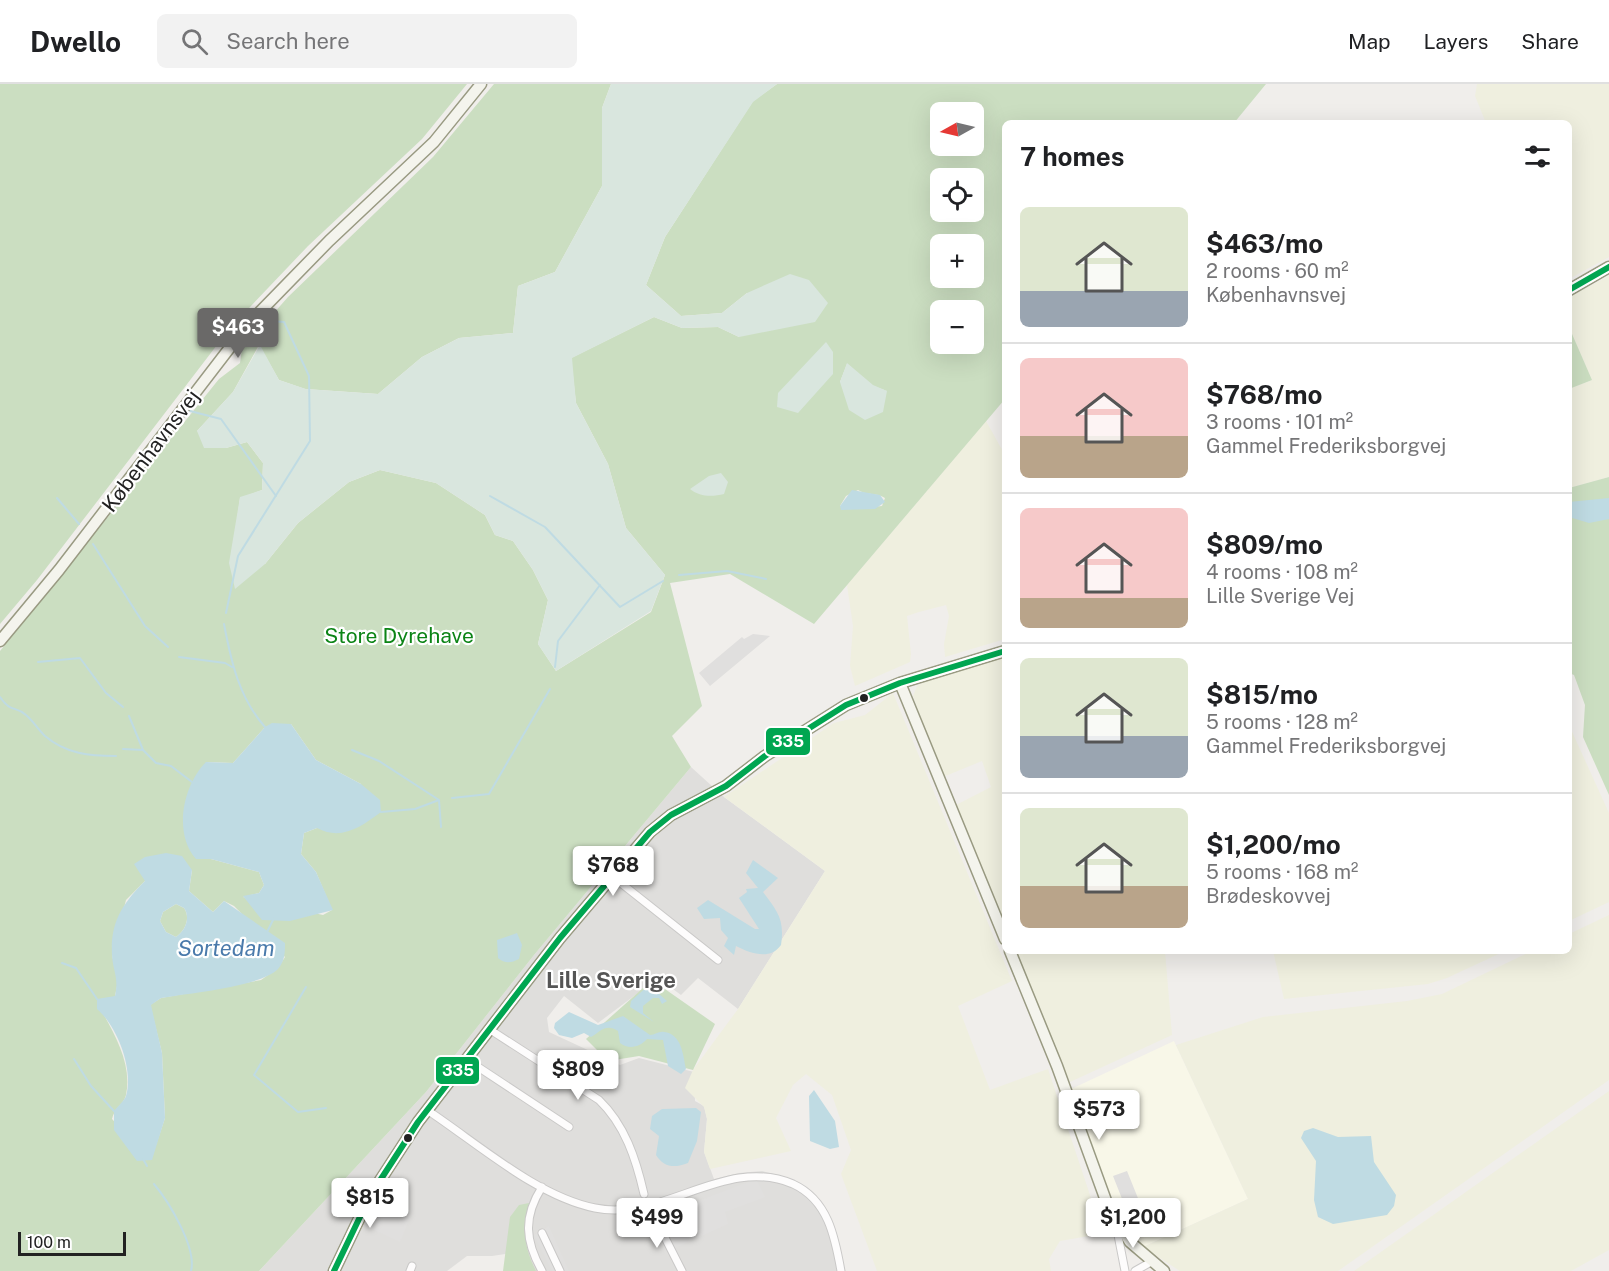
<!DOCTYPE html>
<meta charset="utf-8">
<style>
:root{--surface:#fff;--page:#f2f2f2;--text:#202124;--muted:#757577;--line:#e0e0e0;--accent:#6a6968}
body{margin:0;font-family:"Public Sans",sans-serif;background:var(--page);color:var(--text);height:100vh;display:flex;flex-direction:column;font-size:22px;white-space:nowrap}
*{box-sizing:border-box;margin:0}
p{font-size:20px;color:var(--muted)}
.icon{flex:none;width:33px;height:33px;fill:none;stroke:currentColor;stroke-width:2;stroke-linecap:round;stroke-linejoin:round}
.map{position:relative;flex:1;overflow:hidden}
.sheet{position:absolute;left:1002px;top:36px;width:570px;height:834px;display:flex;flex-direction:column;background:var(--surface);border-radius:9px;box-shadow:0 6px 24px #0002}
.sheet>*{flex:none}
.needle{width:39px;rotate:262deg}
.controls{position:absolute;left:930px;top:18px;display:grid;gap:12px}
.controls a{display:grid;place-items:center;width:54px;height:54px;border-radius:9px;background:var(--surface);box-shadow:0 6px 24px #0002;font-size:30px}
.scale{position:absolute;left:18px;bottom:15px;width:108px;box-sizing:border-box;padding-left:6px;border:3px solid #222;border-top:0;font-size:16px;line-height:21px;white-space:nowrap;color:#222;-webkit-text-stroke:4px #fff;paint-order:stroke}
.price{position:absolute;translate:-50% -51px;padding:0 14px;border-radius:6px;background:#fff;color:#222;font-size:20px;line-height:39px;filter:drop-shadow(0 2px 3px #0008)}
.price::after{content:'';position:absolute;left:50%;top:36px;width:18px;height:14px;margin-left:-9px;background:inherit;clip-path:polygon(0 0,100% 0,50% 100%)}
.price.current{background:var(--accent);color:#fff}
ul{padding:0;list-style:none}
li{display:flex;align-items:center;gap:18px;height:150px;padding:0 18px}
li+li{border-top:2px solid var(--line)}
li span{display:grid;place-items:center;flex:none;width:168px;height:120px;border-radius:9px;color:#555}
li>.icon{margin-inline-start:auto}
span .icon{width:72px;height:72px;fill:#fffc;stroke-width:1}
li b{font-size:26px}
h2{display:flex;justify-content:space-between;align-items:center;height:72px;padding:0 18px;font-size:26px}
header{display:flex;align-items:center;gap:36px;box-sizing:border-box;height:84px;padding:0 30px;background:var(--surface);border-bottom:2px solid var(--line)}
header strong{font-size:28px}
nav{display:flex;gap:33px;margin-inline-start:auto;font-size:21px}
.search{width:420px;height:54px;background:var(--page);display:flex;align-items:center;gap:15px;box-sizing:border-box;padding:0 21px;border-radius:9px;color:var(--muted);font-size:22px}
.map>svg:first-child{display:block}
.residential{fill:#dfdedc}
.education{fill:#f8f7e8}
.farmland{fill:#efefdf}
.forest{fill:#cbdec1;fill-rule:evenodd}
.wetland{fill:#d9e6de}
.parking{fill:#e0dfde}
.water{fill:#bfdbe3;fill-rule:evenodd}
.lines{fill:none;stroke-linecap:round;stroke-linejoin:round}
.stream{stroke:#bfdbe3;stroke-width:2}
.street-casing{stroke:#c9c8c7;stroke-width:9}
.secondary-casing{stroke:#999a82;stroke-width:13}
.street{stroke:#fdfcfc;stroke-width:7}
.secondary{stroke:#f4f4ed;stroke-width:10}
.bus-1-casing{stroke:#fff;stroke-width:10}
.bus-1{stroke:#00a651;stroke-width:6}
.bus-dot{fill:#222;stroke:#fff;stroke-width:2}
.labels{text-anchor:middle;stroke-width:4.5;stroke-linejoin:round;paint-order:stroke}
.street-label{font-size:21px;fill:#222;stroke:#fff}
.park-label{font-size:21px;fill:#0c8416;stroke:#fff}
.water-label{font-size:22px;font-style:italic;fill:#4a7aab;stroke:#fff}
.neighbourhood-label{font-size:22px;font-weight:bold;fill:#555;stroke:#fff}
.line-badge{stroke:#fff;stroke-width:2}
.badge-label{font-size:16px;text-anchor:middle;font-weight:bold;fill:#fff}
</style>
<header>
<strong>Dwello</strong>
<div class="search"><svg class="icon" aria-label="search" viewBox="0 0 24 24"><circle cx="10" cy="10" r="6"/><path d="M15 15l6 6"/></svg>Search here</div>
<nav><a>Map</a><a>Layers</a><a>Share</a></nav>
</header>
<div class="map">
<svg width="1609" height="1187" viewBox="0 0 1609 1187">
<rect width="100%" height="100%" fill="#f0eeeb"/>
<path class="residential" d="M691,683L724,713L825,787L738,925L698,894L681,911L658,894L598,939L564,912L547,934L549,948L620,981L639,974L694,988L695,1017L704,1022L707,1035L704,1068L714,1095L739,1089L762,1087L785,1093L804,1103L819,1117L831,1136L838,1155L843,1187H535L525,1167L492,1172H467L447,1187H259L426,1008L534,871Z"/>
<path class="education" d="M1174,957L1248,1115L1143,1163L1121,1136L1069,1006Z"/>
<path class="farmland" d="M1477,0H1609V173L1569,195V39H1486L1475,12Z
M1609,192V393L1569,404V305L1592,296L1569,244V213Z
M986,337L1005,371V555L945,573L944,560L949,532L946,521L919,528L907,532L911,570L910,578L855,602L850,582L853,542L847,501Z
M1005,573V841L956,721L991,703L982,677L943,693L913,612L917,602L928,596Z
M893,609L1012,897L958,922L990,1006L1048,985L1097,1132L1106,1149L1060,1157L1049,1175L1051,1187H877L841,1090L851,1066L832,1011L806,990L793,1001L776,1034L791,1067L710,1085L704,1068L707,1035L704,1023L685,1004L693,986L738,925L825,787L724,713L834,639L865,631Z
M1569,641L1609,729V818L1569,837Z
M1609,831V996L1338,1187H1180L1143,1163L1248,1115L1176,961L1263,933L1407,917L1442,910L1532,867H1569V850Z
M1016,867H1165L1172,951L1070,998Z
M1273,867H1505L1447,894L1428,900L1284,915Z
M1609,1007V1166L1571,1187H1354Z"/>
<path class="forest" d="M0,0H467L422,55L308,162L230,244L37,496L0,540Z
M494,0H611L602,24V102L555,188L518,202L513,249L459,254L422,273L378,310L305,305L279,296L259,261L233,308L197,347L226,364L247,358L263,379L262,406L240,414L237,436L265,480L298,439L349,398L380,386L436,399L485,431L495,451L513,457L533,486L548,516L538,560L556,587L651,528L665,491L626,444L608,380L576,319L571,274L654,233L682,244L718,243L739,253L747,209L722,229L681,232L646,201L665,153L753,17L777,0H1266L1234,39H1005V315L814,540L730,490L670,499L702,622L672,652L691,683L534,871L426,1008L259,1187H0V567L219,295L240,279L242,265L288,213L433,73ZM940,28H974V62H940ZM940,94H974V128H940ZM940,160H974V194H940ZM940,226H974V260H940ZM847,280L873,302L887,307L840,298ZM858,406C867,412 876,408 885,414L882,422L852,425L840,422L846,412ZM291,640L316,676L361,700L317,744L304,749L301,770L316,788L332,826L323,831L243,813L259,809L264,801L259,788L211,775L206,678L233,679L265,643ZM192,786L189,807L213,828L224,817L234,822L285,873L278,884L261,896L161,914L150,921L162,969L165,1034L151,1076L112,1035C114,1024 124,1020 126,1011C132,982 117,955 104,931L115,912L118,897L112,871L126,816L145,797Z
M1569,243L1592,296L1569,305Z
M1609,393V711L1583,653L1585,621L1574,591L1569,589V404Z
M176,820L184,824C191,834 185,847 176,853L166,848L160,837L163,828Z
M652,896L715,940L693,986L639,972L608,977L586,955Z
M529,1119C525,1149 522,1159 536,1187H503L510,1133L519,1121Z"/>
<path class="wetland" d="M611,0H777L753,18L665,153L646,201L681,232L722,229L747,209L790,190L809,196L828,219L815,238L739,253L718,243L682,244L654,233L572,274L576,319L608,380L626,444L665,491L651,527L556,587L538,560L548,516L533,486L513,457L495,451L485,431L436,399L380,386L349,398L298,439L265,480L235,505L229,479L240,413L262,406L263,379L247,358L226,364H204L197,347L233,308L260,261L279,296L306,305L378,310L422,273L459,254L513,249L518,202L555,188L602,102V24Z
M826,258L833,268V290L798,329L777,323L778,309Z
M847,279L873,301L887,307L883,328L865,336L849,326L840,298Z
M721,389L728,398L724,410C712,413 700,413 690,405L709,392Z"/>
<path class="parking" d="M753,550L770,552L710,602L699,589L742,553L744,555Z
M1127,1087L1146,1134L1132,1140L1113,1092Z
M756,1095L765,1113L725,1128L728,1140L675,1164L662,1131Z
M381,1115L411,1131L400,1158L368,1143Z
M549,1142L569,1187H552L534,1151Z"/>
<path class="water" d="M852,406L880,411L885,418L875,425L841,426L840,422Z
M1609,414V435L1589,439L1569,433V418Z
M272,639L291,640L316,676L361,700L380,716L381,728C361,743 341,757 317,744L304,749L301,770L316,788L333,826L290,837L262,836L243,812L259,809L264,801L259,788L211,775H196C173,749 183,701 206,678L233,679L265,643Z
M166,769L182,772L192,786L189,807L213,828L224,817L285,859C285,868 285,877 278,885C260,903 188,909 161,914L151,921L162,969L165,1034L152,1076L137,1077L114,1046V1027C118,1022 124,1017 126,1012C134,985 117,942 97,925V915L115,912C119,893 113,888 112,871C110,838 123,819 145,797L134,780L145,773ZM176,820L184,824C191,834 185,847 176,853L166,848L160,837L163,828Z
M753,776L778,794L763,808C777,827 785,835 781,861C770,877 750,869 736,862L734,871L724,862L728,854L721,846L720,834L704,835L697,824L708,816L755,845H759L739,814L747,808L746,805L758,804L746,789Z
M517,849L522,861L519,875C511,879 505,880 498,874L497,856Z
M649,901L667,917L662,920L659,914H653L643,922V929L654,938L630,923L631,917Z
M569,928L598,941L623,932L650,951C655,951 659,947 664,948C682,950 683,971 686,985L681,990L668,982L663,956L647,955C640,963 629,966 620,959L618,947C606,939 601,947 591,953L584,949L572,954L559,951L554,944L555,939Z
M814,1006L835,1037L839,1063L830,1065L810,1057L809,1012Z
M696,1024L701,1028L697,1057L688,1079C675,1084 664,1084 656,1071L659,1052L650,1045L652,1032L662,1025Z
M1313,1044L1338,1053L1371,1052L1374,1078L1396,1111L1394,1122L1387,1131L1333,1140L1318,1133L1314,1116L1316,1077L1301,1054L1304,1047Z"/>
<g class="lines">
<path class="stream" d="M190,327L221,335L276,412
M490,412L545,443L620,523L663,497
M57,414L79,440
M93,460L145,542L168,563
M679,491L727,487L766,495
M226,529L238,472L310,357L309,292L284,238L268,237
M224,540C231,577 239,614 265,643
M179,573L225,579L232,583
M38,578L80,574L106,609L123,623
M555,583L558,557L600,501
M0,613C12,630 15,621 26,631C33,637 38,645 45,652C66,670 90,672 116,672
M129,632L143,666L156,679L171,682L192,698
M123,665L143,666
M352,666L379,677L439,716
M452,714L489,710L550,605
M439,716L441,743
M381,728L415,725L439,716
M267,848L274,834
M62,879L76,884L97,915
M306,903L254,991L298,1028L326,1024
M74,975L91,1002L114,1027
M143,1075L147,1082
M154,1100C169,1118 197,1164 191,1187"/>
<g class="street-casing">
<path id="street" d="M612,792L718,876
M489,945L599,1016C625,1041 636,1075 644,1110
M466,975L569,1043
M427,1026C477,1059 536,1112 595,1124C664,1138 725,1071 793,1100C828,1116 835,1153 841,1187
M542,1103C523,1133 525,1157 542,1187
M654,1132L682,1187
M1120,1143L1118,1151L1125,1187
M542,1149L560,1187
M410,1187L412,1182
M1135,1187L1151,1178"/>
</g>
<g class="secondary-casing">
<path id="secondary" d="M1569,206L1609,183
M0,557L59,486L248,240L329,157L434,58L481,0
M900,599L1005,855
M1010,867L1057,982L1109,1125L1130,1158L1164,1187
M334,1187L370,1112L418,1038L560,854L650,748L671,731L726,702L765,672L846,621L900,599L1005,567"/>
</g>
<use href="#street" class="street"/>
<use href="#secondary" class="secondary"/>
<g class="bus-1-casing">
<path id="bus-1" d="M1569,206L1609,183
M334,1187L370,1112L418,1038L560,854L650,748L671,731L726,702L765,672L846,621L900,599L1005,567"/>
</g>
<use href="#bus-1" class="bus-1"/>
</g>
<g class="bus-dot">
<circle cx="864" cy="614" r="5"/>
<circle cx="408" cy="1054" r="5"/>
</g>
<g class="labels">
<g class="street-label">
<text transform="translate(151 367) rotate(-53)" y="7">Københavnsvej</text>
</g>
<g class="park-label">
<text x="399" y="559">Store Dyrehave</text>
</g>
<g class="water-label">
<text x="226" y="872">Sortedam</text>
</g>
<g class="neighbourhood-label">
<text x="611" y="904">Lille Sverige</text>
</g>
</g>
<g class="line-badge">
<rect x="765" y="643" width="46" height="29" rx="6" fill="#00a651"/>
<rect x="435" y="972" width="45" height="29" rx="6" fill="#00a651"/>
</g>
<g class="badge-label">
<text x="788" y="663">335</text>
<text x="458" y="992">335</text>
</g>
</svg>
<div class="controls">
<a><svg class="needle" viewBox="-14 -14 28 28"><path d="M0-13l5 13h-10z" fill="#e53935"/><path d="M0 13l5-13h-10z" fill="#757577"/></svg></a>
<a><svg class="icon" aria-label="locate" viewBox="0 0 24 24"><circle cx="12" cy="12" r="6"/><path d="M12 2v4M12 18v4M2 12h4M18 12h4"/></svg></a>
<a>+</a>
<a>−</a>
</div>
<div class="scale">100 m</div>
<b class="price current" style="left:238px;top:275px">$463</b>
<b class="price" style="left:613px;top:813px">$768</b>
<b class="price" style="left:578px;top:1017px">$809</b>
<b class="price" style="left:1099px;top:1057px">$573</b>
<b class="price" style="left:370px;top:1145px">$815</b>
<b class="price" style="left:657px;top:1165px">$499</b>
<b class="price" style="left:1133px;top:1165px">$1,200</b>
<section class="sheet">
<h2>7 homes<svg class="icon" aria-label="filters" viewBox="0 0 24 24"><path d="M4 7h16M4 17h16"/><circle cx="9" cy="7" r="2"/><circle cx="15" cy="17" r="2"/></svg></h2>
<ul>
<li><span style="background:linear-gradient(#dfe7d0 70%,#9aa5b1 0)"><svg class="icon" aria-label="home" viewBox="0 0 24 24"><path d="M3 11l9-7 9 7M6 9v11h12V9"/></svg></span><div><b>$463/mo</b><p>2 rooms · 60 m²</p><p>Københavnsvej</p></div></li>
<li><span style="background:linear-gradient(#f6c9c9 65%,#b9a48a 0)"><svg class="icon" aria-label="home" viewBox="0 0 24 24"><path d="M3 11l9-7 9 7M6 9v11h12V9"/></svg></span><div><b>$768/mo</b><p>3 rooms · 101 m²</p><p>Gammel Frederiksborgvej</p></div></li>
<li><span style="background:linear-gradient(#f6c9c9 75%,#b9a48a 0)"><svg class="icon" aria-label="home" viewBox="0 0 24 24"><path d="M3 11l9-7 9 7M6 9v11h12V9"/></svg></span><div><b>$809/mo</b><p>4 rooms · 108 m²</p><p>Lille Sverige Vej</p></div></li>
<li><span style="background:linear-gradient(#dfe7d0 65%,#9aa5b1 0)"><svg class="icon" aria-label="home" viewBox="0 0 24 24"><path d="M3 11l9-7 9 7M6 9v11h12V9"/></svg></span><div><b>$815/mo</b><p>5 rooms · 128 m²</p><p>Gammel Frederiksborgvej</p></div></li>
<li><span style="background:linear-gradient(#dfe7d0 65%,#b9a48a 0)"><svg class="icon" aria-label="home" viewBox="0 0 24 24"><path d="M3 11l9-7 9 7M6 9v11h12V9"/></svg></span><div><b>$1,200/mo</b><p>5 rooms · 168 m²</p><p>Brødeskovvej</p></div></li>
</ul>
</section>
</div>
